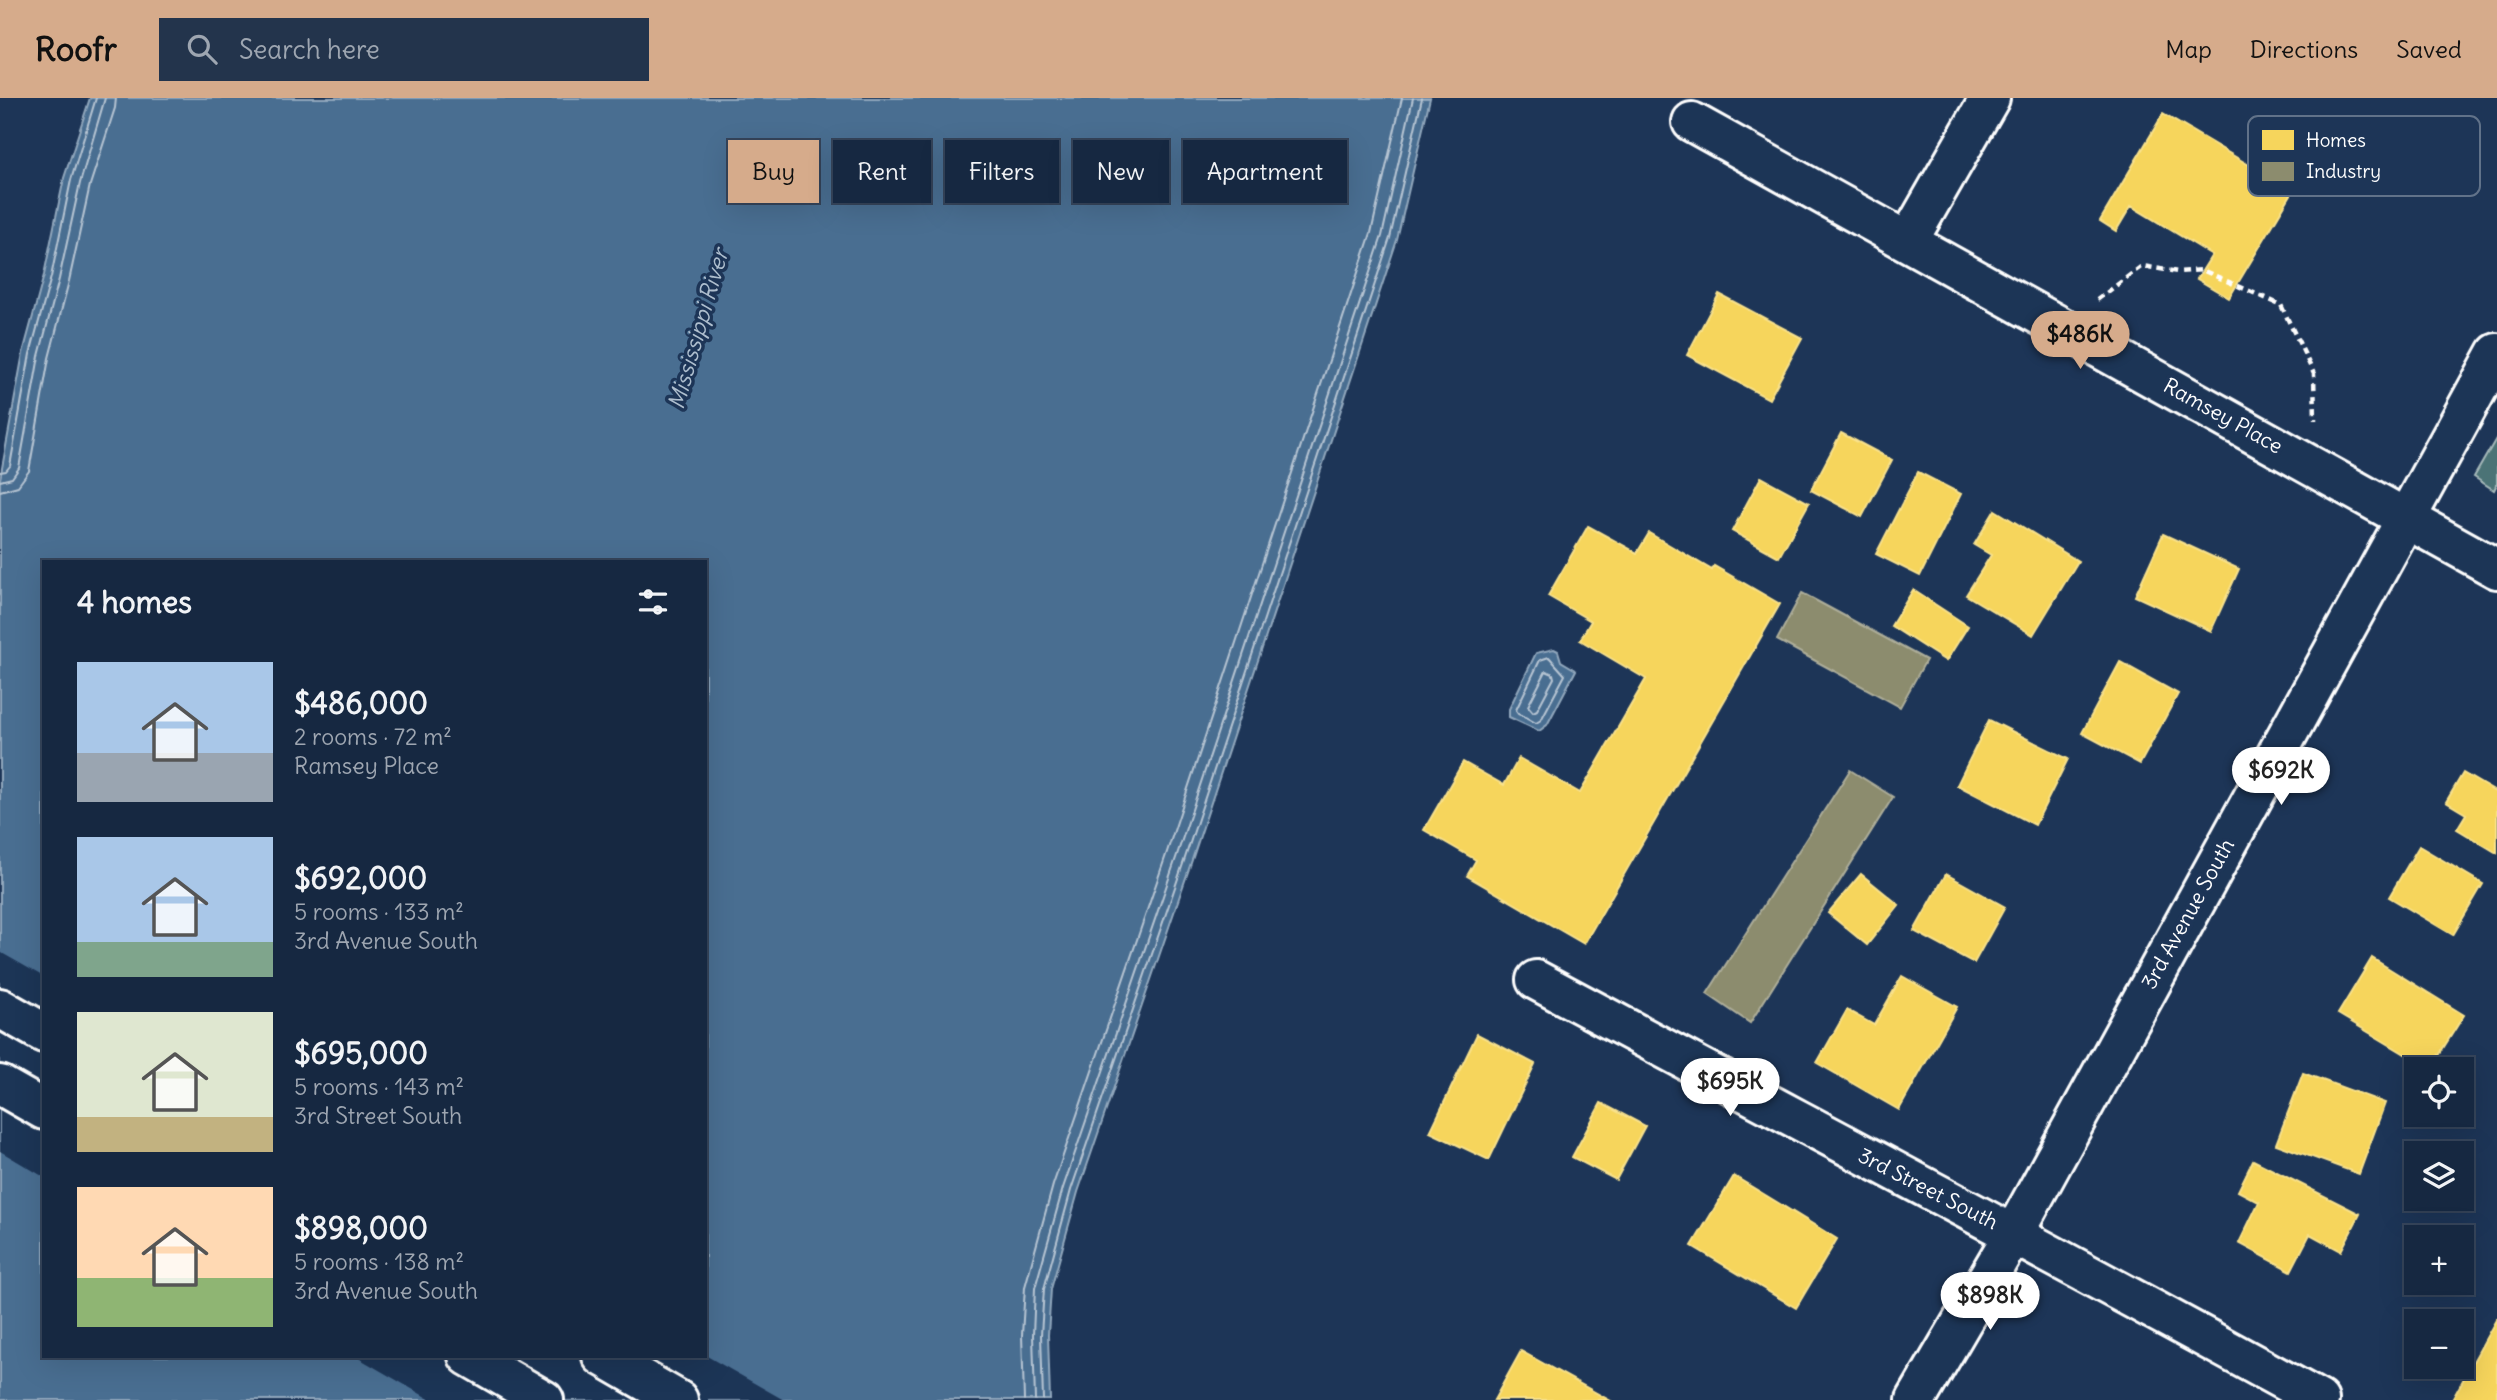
<!DOCTYPE html>
<meta charset="utf-8">
<style>
:root{--surface:#162841;--page:#23344c;--text:#f1f3f6;--muted:#9ea6b1;--line:#35445a;--accent:#d6ab8b}
body{margin:0;font-family:Delius,sans-serif;background:var(--page);color:var(--text);height:100vh;display:flex;flex-direction:column;font-size:26px;white-space:nowrap}
*{box-sizing:border-box;margin:0}
p{font-size:23px;color:var(--muted)}
.icon{flex:none;width:38px;height:38px;fill:none;stroke:currentColor;stroke-width:2;stroke-linecap:round;stroke-linejoin:round}
.map{position:relative;flex:1;overflow:hidden}
.side{position:absolute;left:42px;top:462px;width:665px;height:798px;display:flex;flex-direction:column;background:var(--surface);border-radius:0px;box-shadow:0 7px 28px #0002,0 0 0 2px var(--line)}
.side>*{flex:none}
.top-card{position:absolute;left:728px;top:42px;width:665px;height:63px;display:flex;gap:14px}
.tools{position:absolute;left:2404px;top:959px;display:grid;gap:14px}
.tools a{display:grid;place-items:center;width:70px;height:70px;border-radius:0px;background:var(--surface);box-shadow:0 7px 28px #0002,0 0 0 2px var(--line);font-size:35px}
.price{position:absolute;translate:-50% -60px;padding:0 16px;border-radius:24px;background:#fff;color:#222;font-size:23px;line-height:46px;filter:drop-shadow(0 2px 4px #0008)}
.price::after{content:'';position:absolute;left:50%;top:42px;width:21px;height:16px;margin-left:-10px;background:inherit;clip-path:polygon(0 0,100% 0,50% 100%)}
.price.current{background:var(--accent);color:#111}
ul{padding:0;list-style:none}
li{display:flex;align-items:center;gap:21px;height:175px;padding:0 35px}
li span{display:grid;place-items:center;flex:none;width:196px;height:140px;border-radius:0px;color:#555}
li>.icon{margin-inline-start:auto}
span .icon{width:84px;height:84px;fill:#fffc;stroke-width:1}
li b{font-size:30px}
h2{display:flex;justify-content:space-between;align-items:center;height:84px;padding:0 35px;font-size:30px}
.pill{padding:0 24px;border-radius:0px;background:var(--surface);box-shadow:0 7px 28px #0002,0 0 0 2px var(--line);font-size:24px;line-height:63px}
.pill.current{background:var(--accent);color:#111}
header{display:flex;align-items:center;gap:42px;box-sizing:border-box;height:98px;padding:0 35px;background:var(--accent);color:#111}
header strong{font-size:33px}
nav{display:flex;gap:38px;margin-inline-start:auto;font-size:24px}
.search{width:490px;height:63px;background:var(--page);display:flex;align-items:center;gap:18px;box-sizing:border-box;padding:0 24px;border-radius:0px;color:var(--muted);font-size:26px}
.map>svg:first-child{display:block}
.green{fill:#4c7376;stroke:#a6b9ba;stroke-width:2}
.water{fill:#4a6e91;stroke:#92a8bd;stroke-width:2;fill-rule:evenodd}
.pier{fill:#1d3557}
.homes{fill:#f6d55c;stroke:#f9e28d;stroke-width:2}
.industry{fill:#8c8c6e;stroke:#aeae9a;stroke-width:2}
.lines{fill:none;stroke-linecap:round;stroke-linejoin:round}
.shore{stroke:#b7c5d3;stroke-width:2}
.street-casing{stroke:#fff;stroke-width:44}
.highway-casing{stroke:#fff;stroke-width:44}
.path{stroke:#fff;stroke-width:4.5;stroke-dasharray:7 5;stroke-linecap:butt}
.street{stroke:#1d3557;stroke-width:38}
.highway{stroke:#1d3557;stroke-width:38}
.labels{text-anchor:middle;stroke-width:7;stroke-linejoin:round;paint-order:stroke}
.street-label{font-size:21px;fill:#fff;stroke:#1d3557}
.water-label{font-size:23px;font-style:italic;fill:#aebece;stroke:#1d3557}
.key{fill:#1d3557;stroke:#617289;stroke-width:2}
.key-label{font-size:19px;fill:#fff}
</style>
<header>
<strong>Roofr</strong>
<div class="search"><svg class="icon" aria-label="search" viewBox="0 0 24 24"><circle cx="10" cy="10" r="6"/><path d="M15 15l6 6"/></svg>Search here</div>
<nav><a>Map</a><a>Directions</a><a>Saved</a></nav>
</header>
<div class="map">
<svg width="2497" height="1302" viewBox="0 0 2497 1302">
<rect width="100%" height="100%" fill="#1d3557"/>
<filter id="ink" filterUnits="userSpaceOnUse"><feTurbulence type="fractalNoise" baseFrequency=".0143" numOctaves="2"/><feDisplacementMap in="SourceGraphic" scale="14" xChannelSelector="R" yChannelSelector="G"/><feConvolveMatrix kernelMatrix="1 2 1 2 8 2 1 2 1" color-interpolation-filters="sRGB"/></filter>
<g filter="url(#ink)">
<path class="green" d="M2497,339V386L2494,392L2474,379Z"/>
<path class="water" d="M90,0H1430L1397,142L1192,762L1078,1094L1051,1191L1048,1237L1050,1302H0V381L23,255L44,177L64,80ZM44,464H705V1258H44Z
M1554,551L1558,553L1561,563L1576,572L1547,627L1539,633L1509,619V611L1536,555Z"/>
<path class="pier" d="M0,854L44,879V1079L0,1053Z
M705,1257L784,1302H431L355,1258Z"/>
<path class="homes" d="M2163,16L2293,93L2229,200L2197,181L2212,157L2131,108L2116,133L2100,123Z
M1719,196L1802,240L1769,301L1687,257Z
M1841,335L1892,362L1862,419L1811,392Z
M1918,374L1961,396L1920,478L1876,456Z
M1761,379L1809,405L1779,459L1732,433Z
M1995,412L2078,463L2033,537L1966,497L1991,457L1974,447Z
M1588,428L1637,455L1649,435L1712,472L1714,468L1780,506L1584,846L1467,778L1476,762L1424,732L1463,664L1504,687L1519,660L1580,695L1646,581L1580,542L1591,523L1548,498Z
M2163,436L2239,471L2211,533L2135,498Z
M1913,492L1968,528L1946,563L1891,528Z
M2120,564L2178,596L2140,666L2082,635Z
M1989,622L2068,661L2035,727L1957,687Z
M2463,675L2497,695V755L2457,731L2466,716L2446,704Z
M2419,748L2483,786L2453,837L2389,799Z
M1861,776L1899,807L1867,847L1828,815Z
M1946,776L2005,809L1974,865L1914,833Z
M2372,860L2464,917L2430,971L2338,916Z
M1902,878L1957,909L1899,1012L1817,965L1847,912L1874,927Z
M1477,936L1535,966L1489,1062L1430,1034Z
M2303,975L2385,1005L2359,1076L2276,1046Z
M1601,1005L1645,1028L1616,1082L1572,1059Z
M2253,1062L2360,1116L2341,1153L2310,1136L2291,1173L2239,1145L2259,1104L2238,1093Z
M1734,1078L1837,1141L1796,1210L1692,1148Z
M2497,1220V1302H2452Z
M1521,1253L1609,1302H1494Z"/>
<path class="industry" d="M1802,495L1926,562L1900,609L1777,542Z
M1850,672L1893,699L1750,925L1707,896Z"/>
<g class="lines">
<path class="shore" d="M0,374L6,373L10,368L30,256L51,179L71,82L96,0
M0,383L12,380L19,370L39,258L59,181L80,85L105,0
M0,393L18,388L29,373L49,260L69,183L90,87L115,10L116,0
M1549,559L1565,577L1541,622L1536,625L1518,615L1516,612L1540,562Z
M1546,573L1553,576L1554,580L1537,612L1533,614L1528,608Z
M1024,1302L1022,1237L1025,1189L1053,1087L1167,754L1371,135L1402,0
M1035,1302L1033,1237L1035,1190L1063,1090L1177,757L1382,138L1413,0
M1043,1302L1041,1237L1044,1191L1071,1092L1185,760L1390,140L1422,0"/>
<g class="street-casing">
<path id="street" d="M1692,24L2497,471
M1908,143L1990,0
M1536,882C1797,1022 2060,1159 2319,1302
M1916,1302L2014,1135L2497,255"/>
</g>
<g class="highway-casing">
<path id="highway" d="M0,910L44,935
M0,987L44,1012
M468,1258L544,1302
M602,1258L678,1302"/>
</g>
<path class="path" d="M2097,202L2142,168L2178,174L2202,172L2281,207L2314,276L2315,322"/>
<use href="#street" class="street"/>
<use href="#highway" class="highway"/>
</g>
</g>
<g class="labels">
<g class="street-label">
<text transform="translate(2223 318) rotate(29)" y="7">Ramsey Place</text>
<text transform="translate(2188 816) rotate(-61)" y="7">3rd Avenue South</text>
<text transform="translate(1928 1091) rotate(27)" y="7">3rd Street South</text>
</g>
<g class="water-label">
<text transform="translate(698 231) rotate(-74)" y="8">Mississippi River</text>
</g>
</g>
<rect x="2248" y="18" width="232" height="80" rx="10" class="key"/>
<rect x="2262" y="32" width="32" height="20" fill="#f6d55c"/>
<rect x="2262" y="64" width="32" height="19" fill="#8c8c6e"/>
<g class="key-label">
<text x="2306" y="49">Homes</text>
<text x="2306" y="80">Industry</text>
</g>
</svg>
<div class="tools">
<a><svg class="icon" aria-label="locate" viewBox="0 0 24 24"><circle cx="12" cy="12" r="6"/><path d="M12 2v4M12 18v4M2 12h4M18 12h4"/></svg></a>
<a><svg class="icon" aria-label="layers" viewBox="0 0 24 24"><path d="M12 4l9 5-9 5-9-5zM3 14l9 5 9-5"/></svg></a>
<a>+</a>
<a>−</a>
</div>
<b class="price current" style="left:2080px;top:273px">$486K</b>
<b class="price" style="left:2281px;top:709px">$692K</b>
<b class="price" style="left:1730px;top:1020px">$695K</b>
<b class="price" style="left:1990px;top:1234px">$898K</b>
<div class="top-card">
<a class="pill current">Buy</a>
<a class="pill">Rent</a>
<a class="pill">Filters</a>
<a class="pill">New</a>
<a class="pill">Apartment</a>
</div>
<section class="side">
<h2>4 homes<svg class="icon" aria-label="filters" viewBox="0 0 24 24"><path d="M4 7h16M4 17h16"/><circle cx="9" cy="7" r="2"/><circle cx="15" cy="17" r="2"/></svg></h2>
<ul>
<li><span style="background:linear-gradient(#a9c7e8 65%,#9aa5b1 0)"><svg class="icon" aria-label="home" viewBox="0 0 24 24"><path d="M3 11l9-7 9 7M6 9v11h12V9"/></svg></span><div><b>$486,000</b><p>2 rooms · 72 m²</p><p>Ramsey Place</p></div></li>
<li><span style="background:linear-gradient(#a9c7e8 75%,#7fa58c 0)"><svg class="icon" aria-label="home" viewBox="0 0 24 24"><path d="M3 11l9-7 9 7M6 9v11h12V9"/></svg></span><div><b>$692,000</b><p>5 rooms · 133 m²</p><p>3rd Avenue South</p></div></li>
<li><span style="background:linear-gradient(#dfe7d0 75%,#c2b280 0)"><svg class="icon" aria-label="home" viewBox="0 0 24 24"><path d="M3 11l9-7 9 7M6 9v11h12V9"/></svg></span><div><b>$695,000</b><p>5 rooms · 143 m²</p><p>3rd Street South</p></div></li>
<li><span style="background:linear-gradient(#ffd9b3 65%,#8fb573 0)"><svg class="icon" aria-label="home" viewBox="0 0 24 24"><path d="M3 11l9-7 9 7M6 9v11h12V9"/></svg></span><div><b>$898,000</b><p>5 rooms · 138 m²</p><p>3rd Avenue South</p></div></li>
</ul>
</section>
</div>
